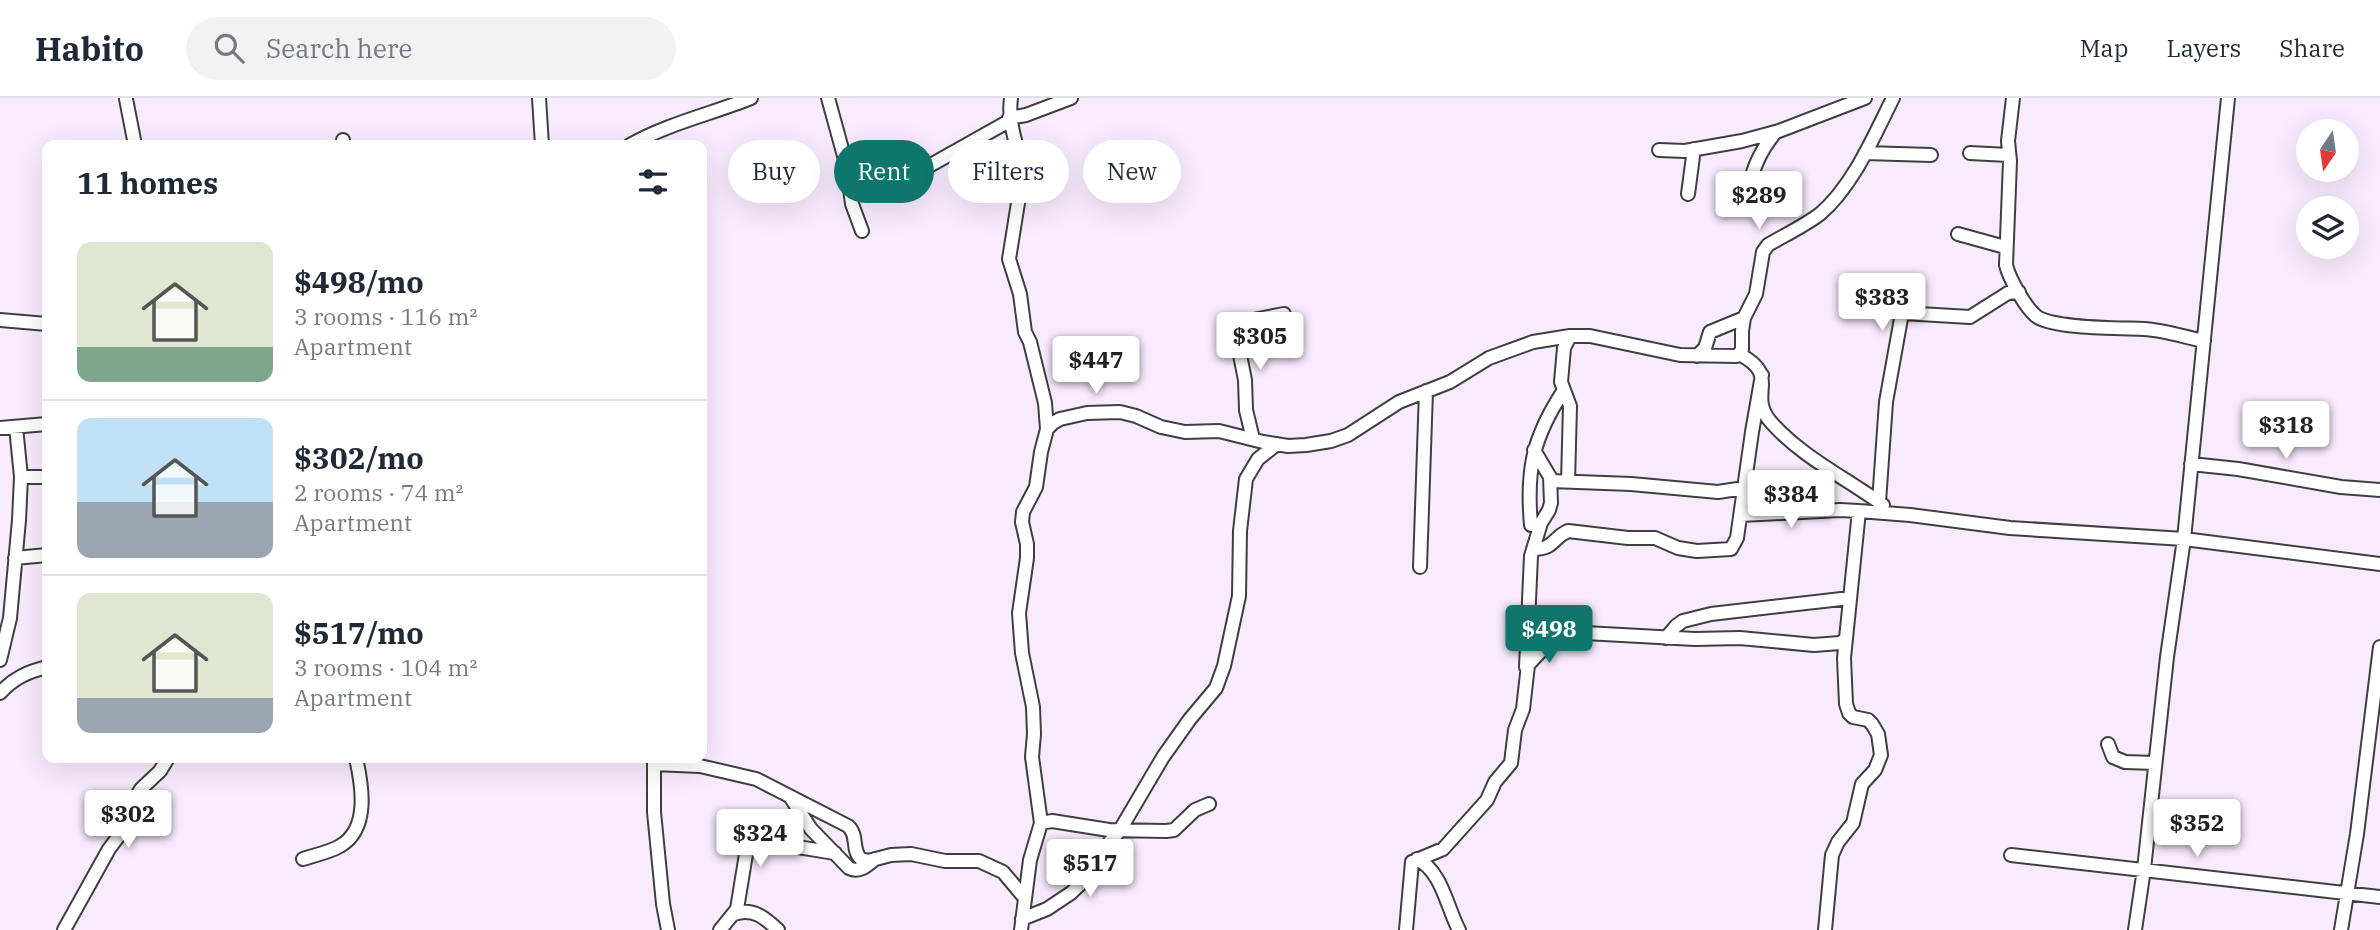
<!DOCTYPE html>
<meta charset="utf-8">
<style>
:root{--surface:#fff;--page:#f2f2f3;--text:#1f2937;--muted:#747a83;--line:#e0e1e3;--accent:#0f766e}
body{margin:0;font-family:"IBM Plex Serif",serif;background:var(--page);color:var(--text);height:100vh;display:flex;flex-direction:column;font-size:26px;white-space:nowrap}
*{box-sizing:border-box;margin:0}
p{font-size:23px;color:var(--muted)}
.icon{flex:none;width:38px;height:38px;fill:none;stroke:currentColor;stroke-width:2;stroke-linecap:round;stroke-linejoin:round}
.map{position:relative;flex:1;overflow:hidden}
.drawer{position:absolute;left:42px;top:42px;width:665px;height:623px;display:flex;flex-direction:column;background:var(--surface);border-radius:14px;box-shadow:0 7px 28px #0002}
.drawer>*{flex:none}
.guide{position:absolute;left:728px;top:42px;width:665px;height:63px;display:flex;gap:14px}
.needle{width:46px;rotate:193deg}
.fabs{position:absolute;left:2296px;top:21px;display:grid;gap:14px}
.fabs a{display:grid;place-items:center;width:63px;height:63px;border-radius:50%;background:var(--surface);box-shadow:0 7px 28px #0002;font-size:35px}
.price{position:absolute;translate:-50% -60px;padding:0 16px;border-radius:7px;background:#fff;color:#222;font-size:23px;line-height:46px;filter:drop-shadow(0 2px 4px #0008)}
.price::after{content:'';position:absolute;left:50%;top:42px;width:21px;height:16px;margin-left:-10px;background:inherit;clip-path:polygon(0 0,100% 0,50% 100%)}
.price.selected{background:var(--accent);color:#fff}
ul{padding:0;list-style:none}
li{display:flex;align-items:center;gap:21px;height:175px;padding:0 35px}
li+li{border-top:2px solid var(--line)}
li span{display:grid;place-items:center;flex:none;width:196px;height:140px;border-radius:14px;color:#555}
li>.icon{margin-inline-start:auto}
span .icon{width:84px;height:84px;fill:#fffc;stroke-width:1}
li b{font-size:30px}
h2{display:flex;justify-content:space-between;align-items:center;height:84px;padding:0 35px;font-size:30px}
.pill{padding:0 24px;border-radius:32px;background:var(--surface);box-shadow:0 7px 28px #0002;font-size:24px;line-height:63px}
.pill.selected{background:var(--accent);color:#fff}
header{display:flex;align-items:center;gap:42px;box-sizing:border-box;height:98px;padding:0 35px;background:var(--surface);border-bottom:2px solid var(--line)}
header strong{font-size:33px}
nav{display:flex;gap:38px;margin-inline-start:auto;font-size:24px}
.search{width:490px;height:63px;background:var(--page);display:flex;align-items:center;gap:18px;box-sizing:border-box;padding:0 24px;border-radius:38px;color:var(--muted);font-size:26px}
.map>svg:first-child{display:block}
.lines{fill:none;stroke-linecap:round;stroke-linejoin:round}
.street-casing{stroke:#3f3f3f;stroke-width:16}
.street{stroke:#fff;stroke-width:12}
</style>
<header>
<strong>Habito</strong>
<div class="search"><svg class="icon" aria-label="search" viewBox="0 0 24 24"><circle cx="10" cy="10" r="6"/><path d="M15 15l6 6"/></svg>Search here</div>
<nav><a>Map</a><a>Layers</a><a>Share</a></nav>
</header>
<div class="map">
<svg width="2380" height="832" viewBox="0 0 2380 832">
<rect width="100%" height="100%" fill="#f9ebff"/>
<g class="lines">
<g class="street-casing">
<path id="street" d="M539,0L542,47
M828,0L847,69L852,106L862,133
M1011,0C1007,32 1021,50 1022,80L1009,161L1020,196L1025,234L1030,244L1045,305L1047,331
M2013,0L2008,43L2010,63L2006,167C2009,180 2025,209 2036,218C2053,231 2122,230 2144,231C2164,232 2184,239 2204,243
M126,1L135,47
M1009,20L1026,17L1071,0
M343,47V42
M630,47C667,26 711,16 751,0
M1659,52L1685,53L1742,43L1779,33L1865,0
M1865,55L1931,57
M1970,55L2008,57
M929,68L1009,23
M1748,93C1753,70 1760,53 1775,35
M1688,96L1694,51
M1958,136L2005,149
M0,222L47,226
M1739,256C1782,278 1747,295 1770,323C1800,358 1846,380 1883,407
M1697,258L1705,250L1710,234L1744,220
M0,330L47,326
M1253,341L1246,312L1245,282L1239,252L1240,245L1249,226L1253,222L1284,216
M2191,366L2238,371L2341,389L2380,392
M21,379H47
M1551,383L1631,386L1718,394L1744,390
M1568,384L1570,308L1561,284L1564,250L1570,238
M1879,404L1886,304L1902,215L1970,219L2008,195L2019,194
M1741,417L1840,412L1859,413L1910,417L2010,430L2184,441L2380,466
M1531,427C1526,371 1533,339 1564,292
M1533,451C1555,451 1552,440 1568,433L1628,440H1655L1678,450L1697,453L1731,451L1737,440L1752,334L1762,277
M15,460L47,457
M1420,469L1426,293
M1666,540L1676,528L1683,523L1711,516L1850,500
M0,562L10,520L19,422L21,379L16,329
M1526,569L1531,458L1541,425L1549,412L1551,405L1550,379L1534,352
M0,595C14,580 27,574 47,569
M2108,646L2113,659L2125,664L2155,665
M654,660V714L663,806L668,832
M654,666L700,668L756,681L848,728C859,738 851,752 861,761L868,763L891,757L911,756L945,763H979L1003,774L1024,799
M791,700L811,731L849,770C859,775 867,768 875,761
M1041,725L1052,723L1109,732L1166,733L1174,732L1195,712L1209,706
M2011,757L2380,799
M303,761C315,757 330,754 340,748C370,731 362,687 356,660
M1417,761C1442,773 1447,810 1459,832
M734,816C753,809 765,820 778,832
M1022,821L1047,811L1071,795L1093,774L1109,745L1120,732L1163,659L1190,621L1216,590L1224,568L1239,498L1240,433L1246,381L1258,361L1277,346
M64,832L109,751L130,723L136,700L141,691L160,673L168,660
M720,832L737,811L747,750C768,741 812,752 835,755
M1021,832L1030,762L1041,725L1032,659L1034,636L1033,609L1022,555L1019,515L1027,460V446L1022,424L1023,414L1036,389L1041,354L1047,331L1053,325L1060,321L1087,315L1120,314L1136,318L1161,329L1185,334L1219,333L1263,344L1288,348L1306,347L1331,343L1348,337L1399,304L1450,284L1489,260L1533,244L1570,238H1590L1680,257L1737,258L1742,252V233L1744,220L1756,196L1763,154L1768,147C1785,137 1804,128 1820,116C1853,88 1874,38 1893,0
M1406,832L1412,764L1443,751L1487,702L1495,684L1511,665L1515,632L1523,611L1528,567L1554,539L1567,534L1695,541L1740,540L1814,547L1840,545L1846,541
M1825,832L1832,757L1838,744L1853,725L1862,686L1875,672L1881,657L1878,636L1872,626L1868,622L1853,619L1849,615L1846,606L1844,560L1859,413
M2135,832L2144,771L2167,559L2184,441L2228,0
M2341,832L2357,736L2380,549"/>
</g>
<use href="#street" class="street"/>
</g>
</svg>
<div class="fabs">
<a><svg class="needle" viewBox="-14 -14 28 28"><path d="M0-13l5 13h-10z" fill="#e53935"/><path d="M0 13l5-13h-10z" fill="#747a83"/></svg></a>
<a><svg class="icon" aria-label="layers" viewBox="0 0 24 24"><path d="M12 4l9 5-9 5-9-5zM3 14l9 5 9-5"/></svg></a>
</div>
<b class="price" style="left:1759px;top:133px">$289</b>
<b class="price" style="left:1882px;top:235px">$383</b>
<b class="price" style="left:1260px;top:274px">$305</b>
<b class="price" style="left:1096px;top:298px">$447</b>
<b class="price" style="left:2286px;top:363px">$318</b>
<b class="price" style="left:1791px;top:432px">$384</b>
<b class="price selected" style="left:1549px;top:567px">$498</b>
<b class="price" style="left:128px;top:752px">$302</b>
<b class="price" style="left:2197px;top:761px">$352</b>
<b class="price" style="left:760px;top:771px">$324</b>
<b class="price" style="left:1090px;top:801px">$517</b>
<div class="guide">
<a class="pill">Buy</a>
<a class="pill selected">Rent</a>
<a class="pill">Filters</a>
<a class="pill">New</a>
</div>
<section class="drawer">
<h2>11 homes<svg class="icon" aria-label="filters" viewBox="0 0 24 24"><path d="M4 7h16M4 17h16"/><circle cx="9" cy="7" r="2"/><circle cx="15" cy="17" r="2"/></svg></h2>
<ul>
<li><span style="background:linear-gradient(#dfe7d0 75%,#7fa58c 0)"><svg class="icon" aria-label="home" viewBox="0 0 24 24"><path d="M3 11l9-7 9 7M6 9v11h12V9"/></svg></span><div><b>$498/mo</b><p>3 rooms · 116 m²</p><p>Apartment</p></div></li>
<li><span style="background:linear-gradient(#bfe0f5 60%,#9aa5b1 0)"><svg class="icon" aria-label="home" viewBox="0 0 24 24"><path d="M3 11l9-7 9 7M6 9v11h12V9"/></svg></span><div><b>$302/mo</b><p>2 rooms · 74 m²</p><p>Apartment</p></div></li>
<li><span style="background:linear-gradient(#dfe7d0 75%,#9aa5b1 0)"><svg class="icon" aria-label="home" viewBox="0 0 24 24"><path d="M3 11l9-7 9 7M6 9v11h12V9"/></svg></span><div><b>$517/mo</b><p>3 rooms · 104 m²</p><p>Apartment</p></div></li>
</ul>
</section>
</div>
